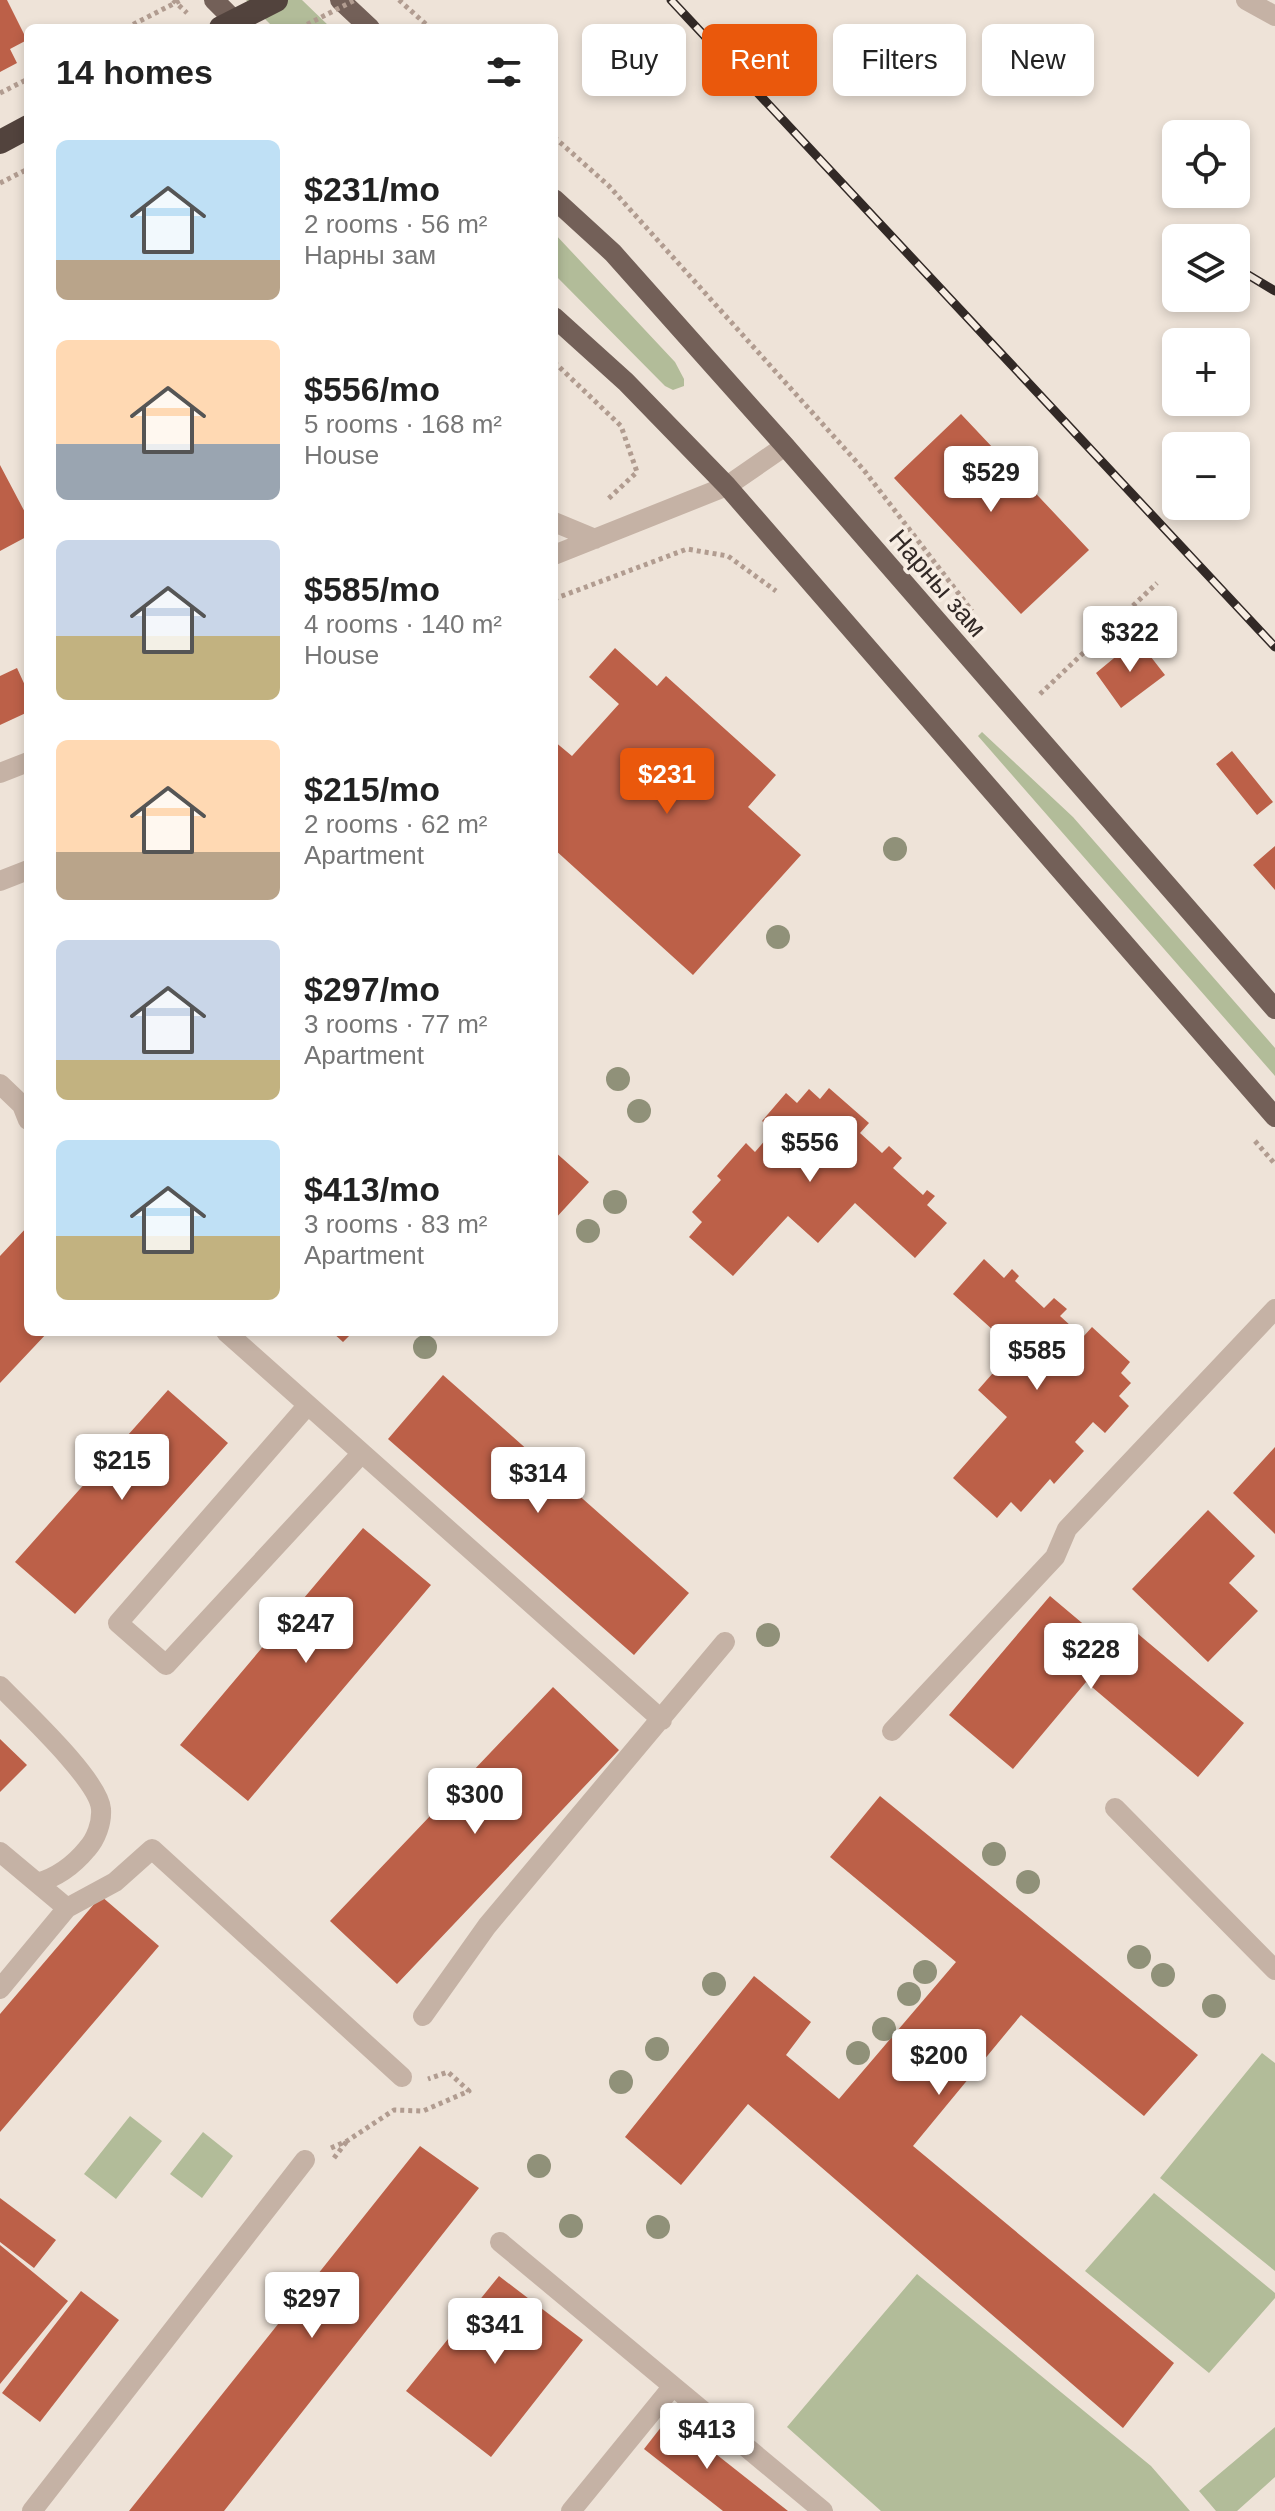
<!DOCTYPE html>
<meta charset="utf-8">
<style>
:root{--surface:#fff;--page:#f2f2f2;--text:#222;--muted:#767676;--accent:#ea580c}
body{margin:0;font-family:Helvetica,sans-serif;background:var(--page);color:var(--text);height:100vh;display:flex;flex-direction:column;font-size:30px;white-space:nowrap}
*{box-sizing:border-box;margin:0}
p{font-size:26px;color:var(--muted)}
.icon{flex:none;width:44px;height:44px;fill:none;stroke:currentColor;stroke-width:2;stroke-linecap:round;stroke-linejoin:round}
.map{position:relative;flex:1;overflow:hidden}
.side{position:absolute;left:24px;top:24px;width:534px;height:1312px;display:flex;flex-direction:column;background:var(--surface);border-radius:12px;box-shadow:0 4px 12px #0003}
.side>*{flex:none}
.top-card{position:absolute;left:582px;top:24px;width:572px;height:72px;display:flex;gap:16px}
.buttons{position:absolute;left:1162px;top:120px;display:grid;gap:16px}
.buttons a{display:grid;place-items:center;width:88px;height:88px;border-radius:12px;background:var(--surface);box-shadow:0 4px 12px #0003;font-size:40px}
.price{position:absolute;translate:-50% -68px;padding:0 18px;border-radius:8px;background:#fff;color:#222;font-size:26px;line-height:52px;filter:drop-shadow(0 2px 4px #0008)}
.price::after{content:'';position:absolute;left:50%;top:48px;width:24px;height:18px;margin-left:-12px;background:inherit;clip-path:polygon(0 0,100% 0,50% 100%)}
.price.on{background:var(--accent);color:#fff}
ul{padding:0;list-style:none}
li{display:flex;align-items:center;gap:24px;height:200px;padding:0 32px}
li span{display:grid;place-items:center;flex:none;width:224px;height:160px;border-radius:12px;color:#555}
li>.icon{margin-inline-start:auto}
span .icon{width:96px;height:96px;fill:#fffc;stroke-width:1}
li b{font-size:34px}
h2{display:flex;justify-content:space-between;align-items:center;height:96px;padding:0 32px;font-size:34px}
.chip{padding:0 28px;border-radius:12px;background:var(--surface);box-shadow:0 4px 12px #0003;font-size:28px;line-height:72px}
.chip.on{background:var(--accent);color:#fff}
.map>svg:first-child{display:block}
.green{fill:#b2bc99}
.building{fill:#bc6048}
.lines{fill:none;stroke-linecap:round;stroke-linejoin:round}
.path{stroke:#b19c90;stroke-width:5;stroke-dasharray:4 4;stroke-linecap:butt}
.minor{stroke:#c5b2a5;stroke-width:20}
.major{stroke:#736058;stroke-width:20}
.highway{stroke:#52433d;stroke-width:24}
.rail-casing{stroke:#322926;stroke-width:9}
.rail{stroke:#f7ede3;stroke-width:6;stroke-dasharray:18;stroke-linecap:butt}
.path-bridge{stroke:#b19c90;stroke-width:5;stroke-dasharray:4 4;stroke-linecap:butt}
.highway-bridge{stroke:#52433d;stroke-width:24}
.tree{fill:#909179}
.labels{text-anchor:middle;stroke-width:7;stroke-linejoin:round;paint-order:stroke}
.street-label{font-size:26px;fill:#322926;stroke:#f7ede3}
</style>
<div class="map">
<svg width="1275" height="2511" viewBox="0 0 1275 2511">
<rect width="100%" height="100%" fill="#eee3d8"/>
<path class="green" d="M246,0H302L331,28H274Z
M554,233L675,362L684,379V386L673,390L665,386L554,274Z
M982,732L1073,817L1275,1048V1076L978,736Z
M1262,2053L1275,2063V2271L1160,2178Z
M130,2116L162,2141L116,2199L84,2174Z
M203,2132L233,2156L202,2198L170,2174Z
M1154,2193L1275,2293V2298L1209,2373L1085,2271Z
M917,2274L1151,2466L1190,2511H881L787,2427Z
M1275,2427V2477L1237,2511H1216L1199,2491Z"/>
<path class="building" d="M0,0H7L27,40L10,49L17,63L0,72Z
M961,414L1089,550L1021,614L894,478Z
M0,465L28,518V536L0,551Z
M1137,639L1165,675L1121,708L1096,673Z
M615,648L657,686L666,676L776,775L748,807L801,855L693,975L554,849V741L572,756L619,704L589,677Z
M17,668L28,692V712L0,725V676Z
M1232,751L1273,802L1257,815L1216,764Z
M1275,846V890L1253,865Z
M829,1088L869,1123L860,1133L882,1153L889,1146L902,1158L893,1168L923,1195L927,1190L935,1196L927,1205L947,1223L915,1258L855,1203L818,1243L788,1216L733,1276L689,1237L702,1222L692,1212L721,1180L717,1176L746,1143L755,1152L773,1131L762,1121L786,1093L797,1103L809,1089L820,1099Z
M554,1151L589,1182L554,1220Z
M28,1226V1332H48L0,1383V1256Z
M984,1259L1004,1278L1012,1269L1019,1276L1015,1281L1044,1308L1054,1298L1067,1309L1060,1316L1083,1337L1092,1327L1130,1362L1121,1373L1131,1383L1119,1396L1129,1406L1105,1433L1093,1422L1075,1442L1084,1451L1054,1484L1050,1479L1021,1512L1011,1502L997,1518L953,1478L1007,1417L978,1390L1014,1349L953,1294Z
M332,1332H353L343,1342Z
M443,1375L689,1593L634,1655L388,1439Z
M168,1390L228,1443L75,1614L15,1562Z
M1275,1447V1534L1233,1493Z
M1208,1510L1255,1556L1229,1583L1258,1611L1208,1662L1132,1589Z
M363,1528L431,1585L248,1801L180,1745Z
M1050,1596L1113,1649L1131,1628L1244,1723L1198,1777L1086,1682L1013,1769L949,1715Z
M553,1687L619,1750L397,1984L330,1921Z
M0,1739L27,1765L0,1792Z
M880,1796L1198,2055L1144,2116L1021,2015L913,2146L1174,2363L1123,2428L748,2104L681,2185L625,2137L754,1976L811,2022L786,2055L839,2099L956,1962L830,1857Z
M101,1896L159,1946L0,2132V2014Z
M420,2146L479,2188L224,2511H129Z
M0,2198L56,2240L34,2268L0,2242Z
M0,2245L68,2301L0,2384Z
M499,2276L583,2340L491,2457L406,2391Z
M81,2291L119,2320L40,2422L2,2393Z
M669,2417L788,2511H723L644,2449Z"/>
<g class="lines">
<path class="path" d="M173,0L187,13
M399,0L430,28
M0,93L28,79
M554,137L609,186L863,469L972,611
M0,183L28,169
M554,362L621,426L637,472L606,501
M554,599L687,549L728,556L776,591
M1040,694L1157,583
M1255,1141L1275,1164
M331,2148L347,2141L394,2110L423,2111L469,2091L448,2072L428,2079
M334,2158L347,2141"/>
<path class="minor" d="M1246,0L1275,16
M554,522L595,539
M554,555L727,486L785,446
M0,773L28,762
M0,881L28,870
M0,1084L22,1105L28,1120
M226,1332L662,1720
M307,1406L118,1623L166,1665L361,1454
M0,1686C22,1709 99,1780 101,1809C102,1823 96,1839 87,1849C73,1866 58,1877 37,1883
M892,1731L1055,1557L1067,1529L1275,1309
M1115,1808L1275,1970
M0,1852L67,1908L0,1989
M67,1908L115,1882L152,1849L402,2077
M423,2016L487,1926L725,1642
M500,2242L823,2511
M32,2511L305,2160
M571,2511L673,2386"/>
<path class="major" d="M214,0L242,28
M340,0L370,28
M554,199L613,253L785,446L1275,1009
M554,317L626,382L727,486L1275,1117"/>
<path class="highway" d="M0,142L28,127"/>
<g class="rail-casing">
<path id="rail" d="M671,0L1275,647
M1245,273L1275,291"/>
</g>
<use href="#rail" class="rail"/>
<path class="path-bridge" d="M126,28L181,0
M300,28L355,0"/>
<path class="highway-bridge" d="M221,28L276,0"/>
</g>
<g class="tree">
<circle cx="895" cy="849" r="12"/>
<circle cx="778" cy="937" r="12"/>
<circle cx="618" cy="1079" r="12"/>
<circle cx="639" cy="1111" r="12"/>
<circle cx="615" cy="1202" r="12"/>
<circle cx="588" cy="1231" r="12"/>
<circle cx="425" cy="1347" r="12"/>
<circle cx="768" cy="1635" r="12"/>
<circle cx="994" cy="1854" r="12"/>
<circle cx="1028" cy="1882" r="12"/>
<circle cx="1139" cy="1957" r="12"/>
<circle cx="925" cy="1972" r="12"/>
<circle cx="1163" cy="1975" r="12"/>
<circle cx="714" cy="1984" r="12"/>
<circle cx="909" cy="1994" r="12"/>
<circle cx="1214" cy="2006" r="12"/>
<circle cx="884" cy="2029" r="12"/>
<circle cx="657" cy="2049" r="12"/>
<circle cx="858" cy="2053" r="12"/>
<circle cx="621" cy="2082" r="12"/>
<circle cx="539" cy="2166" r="12"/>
<circle cx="571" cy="2226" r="12"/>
<circle cx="658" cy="2227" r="12"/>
</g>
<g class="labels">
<g class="street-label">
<text transform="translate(938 583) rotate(49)" y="9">Нарны зам</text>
</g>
</g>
</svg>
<div class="buttons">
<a><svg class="icon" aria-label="locate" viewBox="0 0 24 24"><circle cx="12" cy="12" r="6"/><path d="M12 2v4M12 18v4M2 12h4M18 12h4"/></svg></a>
<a><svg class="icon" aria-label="layers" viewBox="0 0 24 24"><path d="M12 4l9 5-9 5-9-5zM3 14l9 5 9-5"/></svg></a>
<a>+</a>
<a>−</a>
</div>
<b class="price" style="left:991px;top:514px">$529</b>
<b class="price" style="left:1130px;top:674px">$322</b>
<b class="price on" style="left:667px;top:816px">$231</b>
<b class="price" style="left:810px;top:1184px">$556</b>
<b class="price" style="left:1037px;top:1392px">$585</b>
<b class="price" style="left:122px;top:1502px">$215</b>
<b class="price" style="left:538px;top:1515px">$314</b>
<b class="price" style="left:306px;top:1665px">$247</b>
<b class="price" style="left:1091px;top:1691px">$228</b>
<b class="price" style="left:475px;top:1836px">$300</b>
<b class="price" style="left:939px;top:2097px">$200</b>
<b class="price" style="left:312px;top:2340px">$297</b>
<b class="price" style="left:495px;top:2366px">$341</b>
<b class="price" style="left:707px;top:2471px">$413</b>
<div class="top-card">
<a class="chip">Buy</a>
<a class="chip on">Rent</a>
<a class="chip">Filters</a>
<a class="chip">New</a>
</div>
<section class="side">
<h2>14 homes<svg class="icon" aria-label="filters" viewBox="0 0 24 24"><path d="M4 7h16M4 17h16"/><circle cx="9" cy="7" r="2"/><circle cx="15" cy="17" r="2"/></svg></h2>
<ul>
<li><span style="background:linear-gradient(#bfe0f5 75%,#b9a48a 0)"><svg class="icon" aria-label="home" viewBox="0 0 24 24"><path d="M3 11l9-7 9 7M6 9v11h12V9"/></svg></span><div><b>$231/mo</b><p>2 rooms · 56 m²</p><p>Нарны зам</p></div></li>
<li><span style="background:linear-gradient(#ffd9b3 65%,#9aa5b1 0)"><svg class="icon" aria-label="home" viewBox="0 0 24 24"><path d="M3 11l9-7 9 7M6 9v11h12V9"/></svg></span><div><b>$556/mo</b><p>5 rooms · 168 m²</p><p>House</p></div></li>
<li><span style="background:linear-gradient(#c9d6e8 60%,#c2b280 0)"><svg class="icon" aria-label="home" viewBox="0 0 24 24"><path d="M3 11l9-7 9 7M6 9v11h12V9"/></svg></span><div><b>$585/mo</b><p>4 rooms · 140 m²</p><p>House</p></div></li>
<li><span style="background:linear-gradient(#ffd9b3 70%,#b9a48a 0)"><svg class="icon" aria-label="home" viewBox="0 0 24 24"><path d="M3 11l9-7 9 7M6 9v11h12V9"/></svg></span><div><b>$215/mo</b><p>2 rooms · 62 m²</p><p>Apartment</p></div></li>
<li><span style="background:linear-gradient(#c9d6e8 75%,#c2b280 0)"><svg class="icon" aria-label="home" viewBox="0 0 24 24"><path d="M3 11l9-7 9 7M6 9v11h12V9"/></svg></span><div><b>$297/mo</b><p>3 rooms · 77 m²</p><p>Apartment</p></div></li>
<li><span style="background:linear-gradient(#bfe0f5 60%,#c2b280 0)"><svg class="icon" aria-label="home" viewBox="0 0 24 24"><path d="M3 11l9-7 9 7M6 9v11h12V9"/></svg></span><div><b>$413/mo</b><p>3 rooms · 83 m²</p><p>Apartment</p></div></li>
</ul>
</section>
</div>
